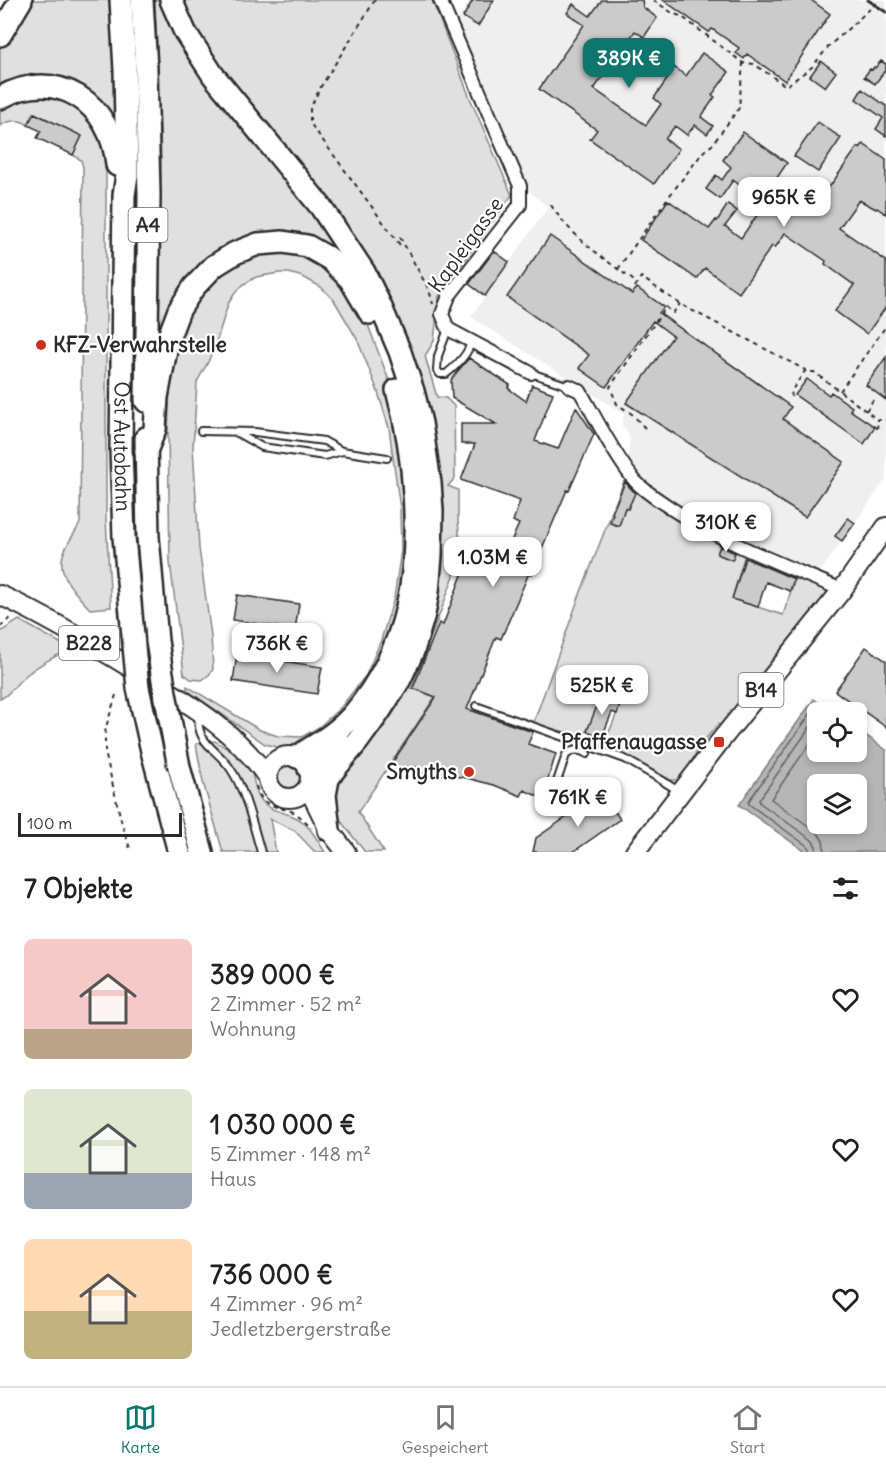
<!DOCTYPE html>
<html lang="de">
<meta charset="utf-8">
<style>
:root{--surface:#fff;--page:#f6f6f6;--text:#202124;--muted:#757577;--line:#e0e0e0;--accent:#0f766e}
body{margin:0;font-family:Delius,sans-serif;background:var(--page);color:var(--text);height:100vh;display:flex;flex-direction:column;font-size:22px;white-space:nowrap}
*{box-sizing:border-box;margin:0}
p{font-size:20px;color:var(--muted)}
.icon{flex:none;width:33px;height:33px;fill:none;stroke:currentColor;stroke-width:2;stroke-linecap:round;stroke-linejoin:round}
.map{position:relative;height:852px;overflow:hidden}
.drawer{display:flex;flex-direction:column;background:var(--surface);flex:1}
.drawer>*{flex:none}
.tools{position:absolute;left:807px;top:702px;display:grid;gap:12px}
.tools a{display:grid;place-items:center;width:60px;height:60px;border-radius:9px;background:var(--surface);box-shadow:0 3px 9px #0003;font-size:30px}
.scale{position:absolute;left:18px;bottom:15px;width:164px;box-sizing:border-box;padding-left:6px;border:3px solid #2b2b2b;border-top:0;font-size:16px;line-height:21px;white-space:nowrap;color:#2b2b2b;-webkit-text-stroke:4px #fff;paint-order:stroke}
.price{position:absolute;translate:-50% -51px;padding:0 14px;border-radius:12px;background:#fff;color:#222;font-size:20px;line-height:39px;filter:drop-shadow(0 2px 3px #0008)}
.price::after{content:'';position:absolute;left:50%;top:36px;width:18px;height:14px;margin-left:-9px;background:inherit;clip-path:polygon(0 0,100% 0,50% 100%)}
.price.current{background:var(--accent);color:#fff}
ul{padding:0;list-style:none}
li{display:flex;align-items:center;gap:18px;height:150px;padding:0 24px}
li span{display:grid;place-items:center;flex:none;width:168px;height:120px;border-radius:9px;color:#555}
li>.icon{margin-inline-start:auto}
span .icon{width:72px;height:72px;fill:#fffc;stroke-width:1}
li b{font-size:26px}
h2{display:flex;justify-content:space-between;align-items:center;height:72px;padding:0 24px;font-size:26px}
.tab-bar{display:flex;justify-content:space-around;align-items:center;height:84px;border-top:2px solid var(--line);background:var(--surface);font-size:16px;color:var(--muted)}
.tab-bar a{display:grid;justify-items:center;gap:3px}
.tab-bar .current{color:var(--accent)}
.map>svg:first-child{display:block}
.built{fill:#efefef}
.green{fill:#e0e0e0;stroke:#868686;stroke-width:1.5}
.water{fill:#b6b6b6;stroke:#7e7e7e;stroke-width:1.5;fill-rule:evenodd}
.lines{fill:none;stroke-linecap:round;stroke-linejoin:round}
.shore{stroke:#636363;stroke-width:1.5}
.building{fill:#cbcbcb;stroke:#2b2b2b;stroke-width:1.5}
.service-casing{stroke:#2b2b2b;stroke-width:10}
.minor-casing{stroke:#2b2b2b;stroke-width:16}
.primary-casing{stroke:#2b2b2b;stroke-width:22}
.motorway-casing{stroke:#2b2b2b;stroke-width:26}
.path{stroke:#2b2b2b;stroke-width:2;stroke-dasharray:4.5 4.5;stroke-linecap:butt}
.service{stroke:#fff;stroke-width:6}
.minor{stroke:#fff;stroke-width:12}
.primary{stroke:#fff;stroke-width:18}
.motorway{stroke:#fff;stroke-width:21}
.rail{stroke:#2b2b2b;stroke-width:3}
.motorway-bridge-casing{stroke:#2b2b2b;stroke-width:26;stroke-linecap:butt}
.motorway-bridge{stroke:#fff;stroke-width:21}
.poi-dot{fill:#c8321e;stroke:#fff;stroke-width:2}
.labels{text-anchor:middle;stroke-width:4.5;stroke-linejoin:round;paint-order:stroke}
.shield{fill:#fff;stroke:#6b6b6b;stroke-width:1.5}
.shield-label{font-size:20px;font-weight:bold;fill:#2b2b2b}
.street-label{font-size:21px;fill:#2b2b2b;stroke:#fff}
.poi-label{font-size:21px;font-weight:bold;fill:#2b2b2b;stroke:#fff;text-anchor:end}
</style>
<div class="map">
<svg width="886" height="852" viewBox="0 0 886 852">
<rect width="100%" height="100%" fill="#fff"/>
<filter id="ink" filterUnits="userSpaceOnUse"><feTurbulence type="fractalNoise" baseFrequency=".0167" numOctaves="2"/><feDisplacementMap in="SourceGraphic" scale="12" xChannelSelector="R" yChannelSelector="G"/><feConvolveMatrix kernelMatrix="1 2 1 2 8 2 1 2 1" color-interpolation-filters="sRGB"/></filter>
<g filter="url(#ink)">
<path class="built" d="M470,0H886V479L822,569L818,572L718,530L686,512L658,493L639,477L627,463L630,438L622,425L624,414L471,317L548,207L525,188L454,21L459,18Z"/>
<path class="green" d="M29,0H111L115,121L112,123L91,99L0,94V48Z
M155,0H165C173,18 181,36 192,52C239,123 302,182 347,254C435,394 485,656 317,759L312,753C342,734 368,711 385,679C440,581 425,436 384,335C373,307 359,279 337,258C324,246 304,240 287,238C266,236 243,240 225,251C208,262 183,289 174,308C167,323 164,340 160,356H159L161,160Z
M175,0H432L470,98L512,195L439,296L434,341L425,356L437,397L446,398L454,406L455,478L448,486L458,490V520L461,557L412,688L435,697L358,812L384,852H365L343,824L331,805L339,775L381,731L404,697L421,655L406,351L220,77Z
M39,96C50,98 62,99 71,104C100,117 105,148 106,176V519L111,607L90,609C76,594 55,574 64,552C68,542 75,533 80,523L83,167L81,160L73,155L81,136L35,113L28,125C19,118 10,120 0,126V108L11,101Z
M275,251L298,253L322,262L346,285L368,325L390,383L403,437L409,544L391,643L340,723L301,747H277L265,744L187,690V686L260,730L278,736L302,737L319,727L341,707L366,675L381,640L394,598L401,550L400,509L389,428L377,389L357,339L334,300L321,287L303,277L289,273H279L256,277L244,284L235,293L228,304L217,340L208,362L197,382L193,447L199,548L211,636L213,669L210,674L202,680L191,679L184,674L170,562L168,432L170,383L176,348L187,317L200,297L224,269L251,255Z
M624,481L674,513L722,542L717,554L732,559L736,549L745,554L732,599L783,615L796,576L825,586L828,593L721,726L718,724L700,746L687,769L679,780H671L604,745L620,705L616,702L602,696L587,731L578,735L533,724L579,597Z
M19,620L71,649C54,657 39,664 25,676C16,683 11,694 0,699V630L2,631Z
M215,741C227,749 244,757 251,771C255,781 254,792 262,801C271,812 283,811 295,817C309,823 317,840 325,852H315L294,830L270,819L276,852H223L203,782L196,744Z
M275 778a13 13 0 1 1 26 0a13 13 0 1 1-26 0Z"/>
<path class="water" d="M814,699L833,712H818V752H856L857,729L886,750V852H806L739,805ZM818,784H856V824H818Z"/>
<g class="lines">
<path class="shore" d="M818,732L771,799L818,833L823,841L825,852
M809,852V848L806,845L750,805L748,802L813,710L817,709L822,712
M816,852V846L812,840L760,803L759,800L815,720L818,719"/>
</g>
<path class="building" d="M473,0H494L478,26L463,17Z
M602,0H642L643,7L657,18L644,37L635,31L594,89L646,125L661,104L654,98L670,75L669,74L674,67L686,76L702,53L729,72L712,95L715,97L701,117L713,126L707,134L695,125L687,135L675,126L665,139L679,149L654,184L590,139L597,130L539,89L584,25L567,13L573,4L590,16Z
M663,0H811L830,14L785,81L747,54L744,59L736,53L739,48L712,29L709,32Z
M821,61L836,72L825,87L810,76Z
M881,61L886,64V69L875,84L864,77L870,69L872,70L874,67L875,68Z
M862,89L886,106V136L876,129L883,118L856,99Z
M34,113L82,136L73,155L37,138L41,131L28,125Z
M818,122L841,138L818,172L794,156Z
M743,132L787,163L774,182L813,210L857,148H860L863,144L886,160V214L877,208L876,209L859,200L839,228L886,261V307L867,334L835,311L854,285L825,264L826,261L785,233L775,248L772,246L739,293L705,268L697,279L641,240L668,200L709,229L716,220L717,221L728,204L737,211L725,226L741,238L772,194L749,178L742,187L733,180L720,199L706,189L716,175L722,180L731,167L723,160Z
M550,236L632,294L637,288L664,307L659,313L791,407L783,419L844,462L805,517L626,403L673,336L653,321L606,387L579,368L589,355L507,297Z
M494,251L509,262L485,296L469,284Z
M886,357V400L866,385Z
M469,358L510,385L508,388L526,401L532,385L553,393L535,441L558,449L576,407L594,434L569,491L567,490L531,574L529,573L501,639L496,637L467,709L533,732L528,744L556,754L542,798L524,790L521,796L494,785L462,777L421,773V767H406L388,769L436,697L413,688L439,623L443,625L468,559L498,570L519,524L513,521L520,501L461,480L475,444H461V424H496L452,398L451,380L457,372Z
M807,379L829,395L831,392L852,407L850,410L875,427L864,444L795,395Z
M625,482L635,493L628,509L625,508L619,526L610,523L613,514L612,513Z
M848,518L855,523L842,541L835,536Z
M720,546L735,553L732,560L717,554Z
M745,558L794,579L790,591L766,582L758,607L732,599Z
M237,595L299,604L295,630L233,620Z
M866,647L886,661V727L835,691Z
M237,654L322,667L317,694L233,681Z
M601,696L620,705L617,714L612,712L602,737L587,731Z
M602,793L620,819L573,852H533L536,838Z"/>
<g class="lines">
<g class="service-casing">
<path id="service" d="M448,329L438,356L437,370L440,374H446C456,366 468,355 471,342
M531,373L569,386
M201,431L255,432L324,441L342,451L387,458
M237,433L262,447L325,456L342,451
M476,706L625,759L658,778L680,792
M199,714C195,743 216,748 230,768C246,791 253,826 261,852
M550,802L566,755C573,749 580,749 587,754"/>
</g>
<g class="minor-casing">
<path id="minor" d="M440,0L520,186V205L449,296L442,314L448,329L531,373
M569,386L580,391C597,420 614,455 635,481C645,492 659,500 672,509C724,543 784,565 842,590"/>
</g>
<g class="primary-casing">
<path id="primary" d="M0,595C47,617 92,644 136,671C184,701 235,729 267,777
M268 777a21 21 0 1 1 42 0a21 21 0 1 1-42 0Z
M308,787L329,830L346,852
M635,852L721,740L842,590L886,527"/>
</g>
<g class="motorway-casing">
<g id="motorway">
<path id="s1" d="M121,0L125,70L127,175L124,195L121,449L124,537L132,625"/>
<path d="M142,0L146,69L149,195L146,401"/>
<path d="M171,0L185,32L213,75L321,207L364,272L380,305L400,352L413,391L421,423L430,483L432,511L431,556L428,592L424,614L413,651L400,679L379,712L358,741L334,770L328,779L325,795L329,830"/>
<path d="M0,35L21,0"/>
<path d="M0,98C57,65 112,104 117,165"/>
<path d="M146,438L148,537L157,641"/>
<path d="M146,451L155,429L157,397L168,339L179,310L194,287L214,266L235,253L258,244L283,242L307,246L330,259L350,279L370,313"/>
<path d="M152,751L179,852"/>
<path d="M297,757C316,744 336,734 352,716C378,685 398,647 407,607C422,543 415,454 397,390"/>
<path d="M179,767L202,852"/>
<path d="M309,769L345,746"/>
</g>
</g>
<path class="path" d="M375,0L320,88L310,109V123L400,245
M653,0L674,14L681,16L743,63L754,64L786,86L812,67L830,45L880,0
M551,205C572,238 606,260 637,283
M400,237L429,290L433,304
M618,269L667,199L704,151L712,145L739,108L743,63
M635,287L641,277L680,304L809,372H814L878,420H886
M840,391L886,326
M791,397L792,390L805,371
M866,411L873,400
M645,428L632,414L617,404L610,387L666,307L673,313L680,304
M877,429L878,420
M0,627L12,617
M116,695L106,727L105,734V752L121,820L131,852
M256,786C262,808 275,805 293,812C300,816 306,821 311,828"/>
<use href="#service" class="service"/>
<use href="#minor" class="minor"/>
<use href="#primary" class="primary"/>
<use href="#motorway" class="motorway"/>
<path class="rail" d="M868,0L886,12"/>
<g class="motorway-bridge-casing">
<path id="motorway-bridge" d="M132,625L138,688L152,751
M157,641L165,693L179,767"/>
</g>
<use href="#motorway-bridge" class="motorway-bridge"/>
</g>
</g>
<g class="poi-dot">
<circle cx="41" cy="345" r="6"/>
<rect x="713" y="736" width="12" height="12" rx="3"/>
<circle cx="469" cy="772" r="6"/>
</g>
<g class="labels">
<g class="shield">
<rect x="128.5" y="208" width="39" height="34" rx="4.5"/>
<rect x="59" y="626" width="60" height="34" rx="4.5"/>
<rect x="738.5" y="673" width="45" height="34" rx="4.5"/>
</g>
<g class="shield-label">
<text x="148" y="232">A4</text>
<text x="89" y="650">B228</text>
<text x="761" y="697">B14</text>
</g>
<g class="street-label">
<text transform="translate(466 245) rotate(-54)" y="7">Kapleigasse</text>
<text dy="7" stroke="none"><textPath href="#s1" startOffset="447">Ost Autobahn</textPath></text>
</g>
<g class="poi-label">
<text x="53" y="352" text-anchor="start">KFZ-Verwahrstelle</text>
<text x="707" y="749">Pfaffenaugasse</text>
<text x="457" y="779">Smyths</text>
</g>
</g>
</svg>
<div class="tools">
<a><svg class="icon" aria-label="locate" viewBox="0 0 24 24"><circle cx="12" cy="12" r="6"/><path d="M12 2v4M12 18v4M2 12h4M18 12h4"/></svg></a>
<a><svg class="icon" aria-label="layers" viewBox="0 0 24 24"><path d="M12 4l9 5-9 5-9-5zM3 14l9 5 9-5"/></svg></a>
</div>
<div class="scale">100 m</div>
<b class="price current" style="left:629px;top:89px">389K €</b>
<b class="price" style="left:784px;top:228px">965K €</b>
<b class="price" style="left:726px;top:553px">310K €</b>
<b class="price" style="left:493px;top:588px">1.03M €</b>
<b class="price" style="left:277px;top:674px">736K €</b>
<b class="price" style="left:602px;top:716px">525K €</b>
<b class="price" style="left:578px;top:828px">761K €</b>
</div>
<section class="drawer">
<h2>7 Objekte<svg class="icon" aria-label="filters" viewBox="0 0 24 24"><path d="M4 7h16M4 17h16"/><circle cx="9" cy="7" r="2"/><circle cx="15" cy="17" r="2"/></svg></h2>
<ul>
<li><span style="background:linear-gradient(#f6c9c9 75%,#b9a48a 0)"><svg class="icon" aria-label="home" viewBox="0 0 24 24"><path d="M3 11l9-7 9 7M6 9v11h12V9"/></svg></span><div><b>389 000 €</b><p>2 Zimmer · 52 m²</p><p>Wohnung</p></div><svg class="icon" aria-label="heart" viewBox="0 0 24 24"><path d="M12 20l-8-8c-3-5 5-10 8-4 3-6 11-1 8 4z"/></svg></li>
<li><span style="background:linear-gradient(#dfe7d0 70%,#9aa5b1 0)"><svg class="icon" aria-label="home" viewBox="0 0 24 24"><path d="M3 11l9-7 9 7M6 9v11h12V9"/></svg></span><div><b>1 030 000 €</b><p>5 Zimmer · 148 m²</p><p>Haus</p></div><svg class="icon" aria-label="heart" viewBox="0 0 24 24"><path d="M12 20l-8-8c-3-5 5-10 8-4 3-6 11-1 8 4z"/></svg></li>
<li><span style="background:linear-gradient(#ffd9b3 60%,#c2b280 0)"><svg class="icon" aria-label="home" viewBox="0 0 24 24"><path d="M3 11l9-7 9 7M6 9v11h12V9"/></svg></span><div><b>736 000 €</b><p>4 Zimmer · 96 m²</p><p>Jedletzbergerstraße</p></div><svg class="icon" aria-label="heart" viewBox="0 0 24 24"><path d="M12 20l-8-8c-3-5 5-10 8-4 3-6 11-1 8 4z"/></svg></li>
</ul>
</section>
<nav class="tab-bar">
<a class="current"><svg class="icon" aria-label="map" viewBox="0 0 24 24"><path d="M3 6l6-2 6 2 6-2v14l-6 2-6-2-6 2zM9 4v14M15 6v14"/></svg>Karte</a>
<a><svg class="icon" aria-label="saved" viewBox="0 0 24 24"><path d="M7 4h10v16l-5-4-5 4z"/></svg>Gespeichert</a>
<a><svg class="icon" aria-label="home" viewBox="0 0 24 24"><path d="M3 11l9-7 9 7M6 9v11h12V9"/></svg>Start</a>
</nav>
